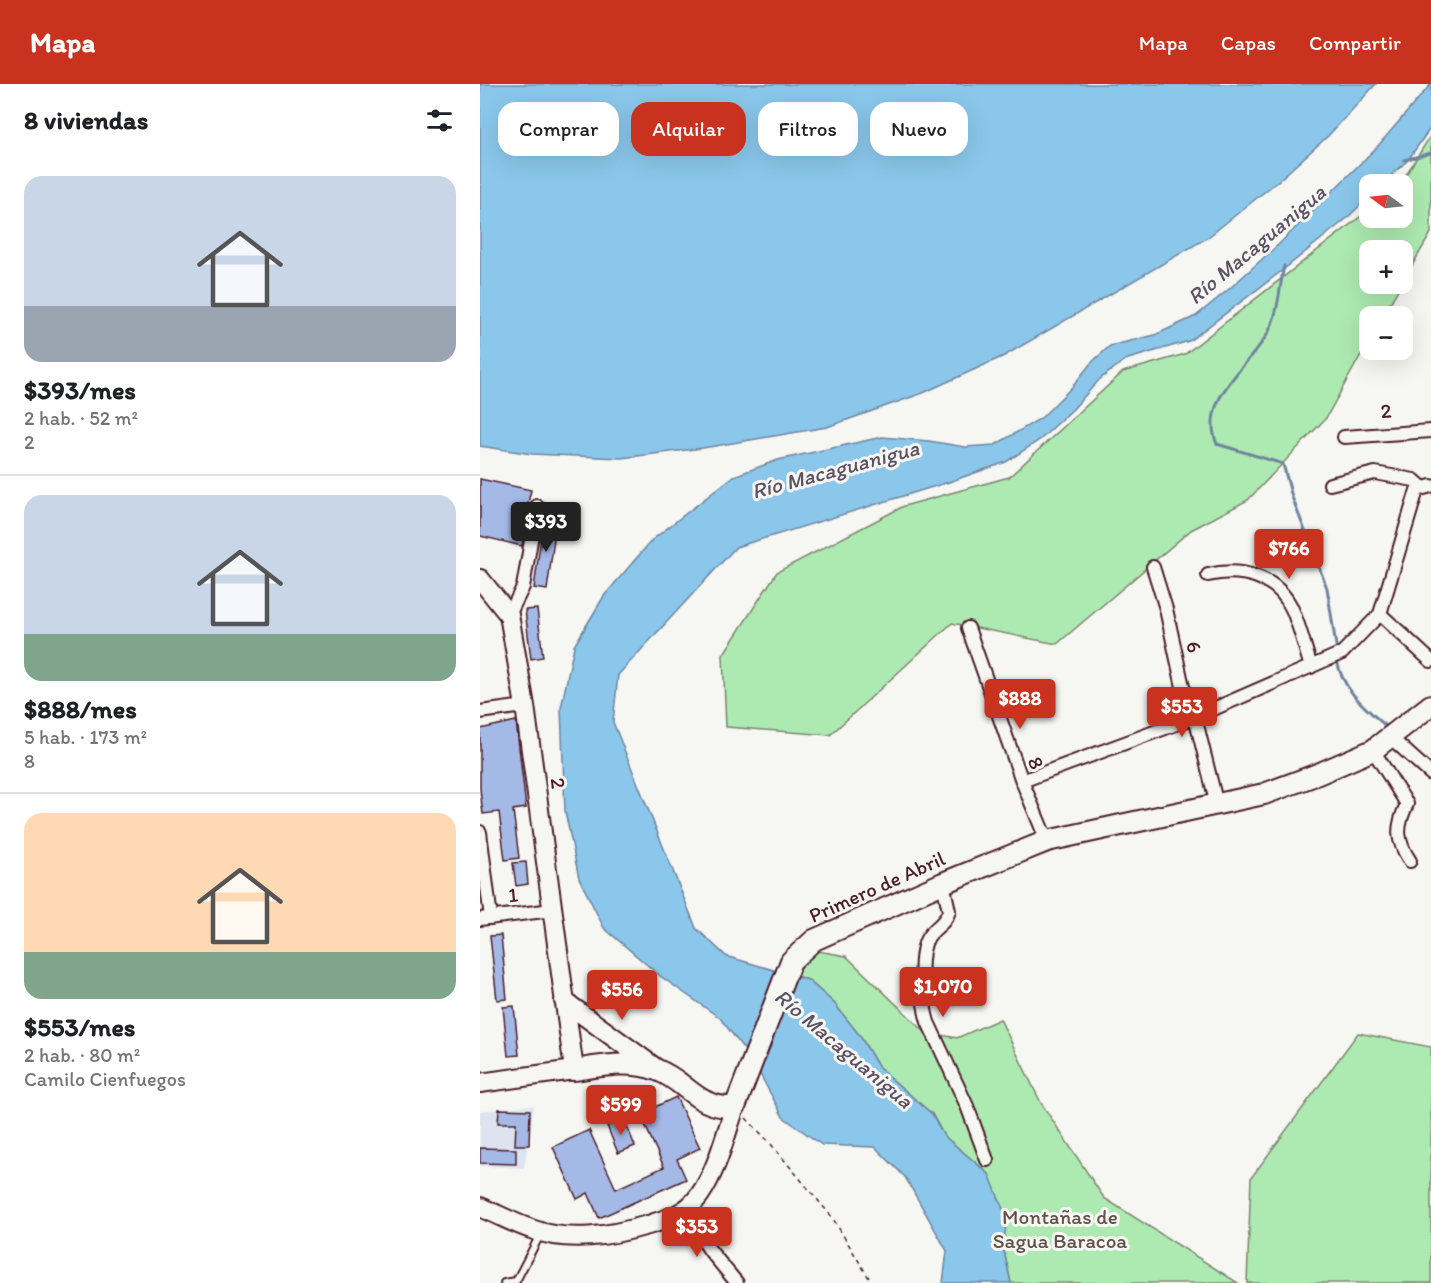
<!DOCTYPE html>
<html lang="es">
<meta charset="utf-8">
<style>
:root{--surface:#fff;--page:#f6f6f6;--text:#202124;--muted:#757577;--line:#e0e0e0;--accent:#c8321e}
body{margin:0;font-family:Itim,sans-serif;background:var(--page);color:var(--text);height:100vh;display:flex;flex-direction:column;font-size:22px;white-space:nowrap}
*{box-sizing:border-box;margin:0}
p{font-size:20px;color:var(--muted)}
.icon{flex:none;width:33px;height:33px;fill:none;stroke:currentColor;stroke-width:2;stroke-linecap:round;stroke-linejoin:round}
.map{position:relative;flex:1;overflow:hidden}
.sheet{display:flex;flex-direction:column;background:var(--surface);width:480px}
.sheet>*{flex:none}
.hud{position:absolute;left:18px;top:18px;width:570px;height:54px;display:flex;gap:12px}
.needle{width:39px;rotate:285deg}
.buttons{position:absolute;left:879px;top:90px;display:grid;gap:12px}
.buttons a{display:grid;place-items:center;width:54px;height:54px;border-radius:12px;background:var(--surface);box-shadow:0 6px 24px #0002;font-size:30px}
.price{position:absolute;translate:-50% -51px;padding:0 14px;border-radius:6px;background:var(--accent);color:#fff;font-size:20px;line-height:39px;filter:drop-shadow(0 2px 3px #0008)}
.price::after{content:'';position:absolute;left:50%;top:36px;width:18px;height:14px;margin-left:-9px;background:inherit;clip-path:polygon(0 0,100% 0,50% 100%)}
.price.selected{background:#222;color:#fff}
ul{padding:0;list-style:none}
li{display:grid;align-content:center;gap:12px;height:318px;padding:0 24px}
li+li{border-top:2px solid var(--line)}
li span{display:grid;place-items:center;height:186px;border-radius:18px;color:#555}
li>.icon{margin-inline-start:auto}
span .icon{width:108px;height:108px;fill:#fffc;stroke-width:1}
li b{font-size:26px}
h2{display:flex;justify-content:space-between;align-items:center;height:72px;padding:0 24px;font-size:26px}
.pill{padding:0 21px;border-radius:18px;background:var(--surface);box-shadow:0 6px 24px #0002;font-size:21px;line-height:54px}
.pill.selected{background:var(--accent);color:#fff}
header{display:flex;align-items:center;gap:36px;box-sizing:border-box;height:84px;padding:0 30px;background:var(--accent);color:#fff}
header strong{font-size:28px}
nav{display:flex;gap:33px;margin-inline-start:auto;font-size:21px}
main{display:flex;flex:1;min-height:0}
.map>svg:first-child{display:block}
.built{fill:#dee4ef}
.green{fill:#adeab1;stroke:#7c846e;stroke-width:1.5}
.water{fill:#8ac7ea;stroke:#70849e;stroke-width:1.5}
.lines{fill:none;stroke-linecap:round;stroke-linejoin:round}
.stream{stroke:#70849e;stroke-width:3}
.building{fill:#a5b9e7;stroke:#4a1f2b;stroke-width:1.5}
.lane-casing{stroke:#4a1f2b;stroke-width:10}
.street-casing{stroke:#4a1f2b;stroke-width:16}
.secondary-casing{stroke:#4a1f2b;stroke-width:22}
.primary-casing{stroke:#4a1f2b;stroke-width:24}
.path{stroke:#4a1f2b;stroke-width:1.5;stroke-dasharray:4.5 4.5;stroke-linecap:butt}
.lane{stroke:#f6f6f2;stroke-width:6}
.street{stroke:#f6f6f2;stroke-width:12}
.secondary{stroke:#f6f6f2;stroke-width:18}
.primary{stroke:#f6f6f2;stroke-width:20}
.labels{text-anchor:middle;stroke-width:6;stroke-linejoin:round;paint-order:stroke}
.street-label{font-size:21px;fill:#4a1f2b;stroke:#f6f6f2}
.park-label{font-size:21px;fill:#63524c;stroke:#f6f6f2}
.water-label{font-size:22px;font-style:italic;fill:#5d5164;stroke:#f6f6f2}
</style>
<header>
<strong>Mapa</strong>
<nav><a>Mapa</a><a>Capas</a><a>Compartir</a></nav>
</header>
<main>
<section class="sheet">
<h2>8 viviendas<svg class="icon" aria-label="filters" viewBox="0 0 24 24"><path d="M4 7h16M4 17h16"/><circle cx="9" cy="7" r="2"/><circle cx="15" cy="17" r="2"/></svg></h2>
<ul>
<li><span style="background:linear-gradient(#c9d6e8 70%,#9aa5b1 0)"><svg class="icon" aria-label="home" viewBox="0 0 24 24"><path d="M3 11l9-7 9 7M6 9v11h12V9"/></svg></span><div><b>$393/mes</b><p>2 hab. · 52 m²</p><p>2</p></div></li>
<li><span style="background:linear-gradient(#c9d6e8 75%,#7fa58c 0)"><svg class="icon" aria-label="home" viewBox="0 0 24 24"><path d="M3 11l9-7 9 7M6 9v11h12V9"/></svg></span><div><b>$888/mes</b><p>5 hab. · 173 m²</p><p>8</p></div></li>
<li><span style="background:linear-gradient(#ffd9b3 75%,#7fa58c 0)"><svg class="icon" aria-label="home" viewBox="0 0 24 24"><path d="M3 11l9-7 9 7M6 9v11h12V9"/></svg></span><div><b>$553/mes</b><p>2 hab. · 80 m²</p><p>Camilo Cienfuegos</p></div></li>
</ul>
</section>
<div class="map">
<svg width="951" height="1199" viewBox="0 0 951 1199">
<rect width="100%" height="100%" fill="#f6f6f2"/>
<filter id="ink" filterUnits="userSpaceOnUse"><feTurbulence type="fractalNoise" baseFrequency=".0167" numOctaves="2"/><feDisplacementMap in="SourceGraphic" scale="12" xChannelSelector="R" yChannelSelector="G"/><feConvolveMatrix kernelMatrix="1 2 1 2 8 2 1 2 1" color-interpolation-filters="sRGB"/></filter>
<g filter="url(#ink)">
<path class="built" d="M54,1021L44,1084L0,1082V1027Z"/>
<path class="green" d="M951,51V149L923,197L922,166H890V200H921L903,232H890L889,256L846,334L768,416L711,446L577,560L472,539L350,651L246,643L243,571L297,488L424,422L529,393L643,288L705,270L889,126L890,134H922V100H920Z
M332,866L366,872L445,948L477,954L520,935L561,1019L624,1114L758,1199H531L523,1163L526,1156L509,1090L464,1052L452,1030L399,984L380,952L354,919L328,896L316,892Z
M878,949L951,963V1199H767L771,1094Z"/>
<path class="water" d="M0,0H896L848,52L798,97L727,154L524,272L443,309L347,343L223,364L141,374L52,370L0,362Z
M951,0V43L928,76L902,100H890L889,113L866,135L803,186L709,257L645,276L619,296L593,325L561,355L526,378L469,398L256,463L138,591L133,638L216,844L246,872L328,896L354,919L380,952L399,984L452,1030L464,1052L509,1090L527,1135L523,1163L531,1199H463L467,1167L425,1093L395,1063L342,1061L303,1033L273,977L240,934L180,892L124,844L99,794L85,727L81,624L94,562L124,512L172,456L254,392L298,376L402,353L449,357L485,363L515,361L561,334L592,303L611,279L630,262L675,251L716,232L749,205L799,160L897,63Z"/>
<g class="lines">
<path class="stream" d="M924,76L951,69
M804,182C799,205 799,228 788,249C769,283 718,315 737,360L803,380L812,413L847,504L857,568
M857,575C861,606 887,625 909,645
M943,675L951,682"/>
</g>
<path class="building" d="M0,395L51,406L40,453L43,454L42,462L0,452Z
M64,432L77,434L67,506L54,504Z
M57,525L63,573L51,575L45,526Z
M36,637L46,724L33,726L39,774L25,776L19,728L3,730L0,705V645Z
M46,778L48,800L36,802L33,779Z
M21,851L27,915L17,916L10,852Z
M34,922L39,971L28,972L23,923Z
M196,1013L220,1064L197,1075L206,1095L119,1134L108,1109L97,1115L73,1063L109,1046L136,1105L184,1083L160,1030Z
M19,1025L50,1026L49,1061H35L36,1039H18Z
M144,1035L155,1062L138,1069L127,1042Z
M0,1064L36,1065V1080L0,1079Z"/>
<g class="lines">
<g class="lane-casing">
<path id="lane" d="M24,1199L36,1197L60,1151"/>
</g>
<g class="street-casing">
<path id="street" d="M864,353L951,347
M850,400L895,389L934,396L943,404
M673,483L686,525L703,603L715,633L737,721
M728,491C760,483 797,492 812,525C820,543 825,564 831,583
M900,530L951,577
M29,531L43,503L57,422
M488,544L542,697L567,757
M0,628L45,622
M910,653L951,690
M893,666L927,720C916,743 916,756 930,777
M542,697L715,633L862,569L900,530L937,406L951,402
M0,748L11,834
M463,799L469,827C466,839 455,843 448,853C437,871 442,918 448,938L487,1022L507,1076
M0,835L72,826
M204,1128L231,1168L257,1199"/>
</g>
<g class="secondary-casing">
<path id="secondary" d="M0,495L29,531L45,622L94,986L0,999
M84,917L177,985
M0,1123C17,1130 33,1139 51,1145C89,1159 130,1152 168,1141C188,1135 206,1130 219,1112C237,1087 245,1052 255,1023"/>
</g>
<g class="primary-casing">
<path id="primary" d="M94,986C121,982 150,976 177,986C207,997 216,1025 255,1023L311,877L334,856L463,799L567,757L784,710L838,690L893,666L951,621"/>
</g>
<path class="path" d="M266,1034L290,1059L352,1133L392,1199"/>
<use href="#lane" class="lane"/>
<use href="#street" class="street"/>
<use href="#secondary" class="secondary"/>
<use href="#primary" class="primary"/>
</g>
</g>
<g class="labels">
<g class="street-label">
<text transform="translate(906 327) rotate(-4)" y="7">2</text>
<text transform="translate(714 563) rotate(78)" y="7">6</text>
<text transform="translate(556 679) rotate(70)" y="7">8</text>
<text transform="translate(78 699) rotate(83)" y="7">2</text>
<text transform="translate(397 803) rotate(-24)" y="7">Primero de Abril</text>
<text transform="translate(33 811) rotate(-7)" y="7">1</text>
</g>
<g class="park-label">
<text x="580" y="1140">Montañas de<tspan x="580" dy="24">Sagua Baracoa</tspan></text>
</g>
<g class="water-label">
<text transform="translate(776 160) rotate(-40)" y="8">Río Macaguanigua</text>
<text transform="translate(355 385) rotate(-15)" y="8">Río Macaguanigua</text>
<text transform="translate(364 964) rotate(40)" y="8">Río Macaguanigua</text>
</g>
</g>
</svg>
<div class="buttons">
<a><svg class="needle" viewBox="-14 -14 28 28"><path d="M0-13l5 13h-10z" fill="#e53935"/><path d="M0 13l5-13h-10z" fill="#757577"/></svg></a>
<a>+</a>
<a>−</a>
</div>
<b class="price selected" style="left:66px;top:469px">$393</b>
<b class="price" style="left:809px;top:496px">$766</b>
<b class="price" style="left:540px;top:646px">$888</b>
<b class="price" style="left:702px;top:654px">$553</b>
<b class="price" style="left:463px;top:934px">$1,070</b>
<b class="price" style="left:142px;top:937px">$556</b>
<b class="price" style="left:141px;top:1052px">$599</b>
<b class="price" style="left:217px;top:1174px">$353</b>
<div class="hud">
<a class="pill">Comprar</a>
<a class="pill selected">Alquilar</a>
<a class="pill">Filtros</a>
<a class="pill">Nuevo</a>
</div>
</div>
</main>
